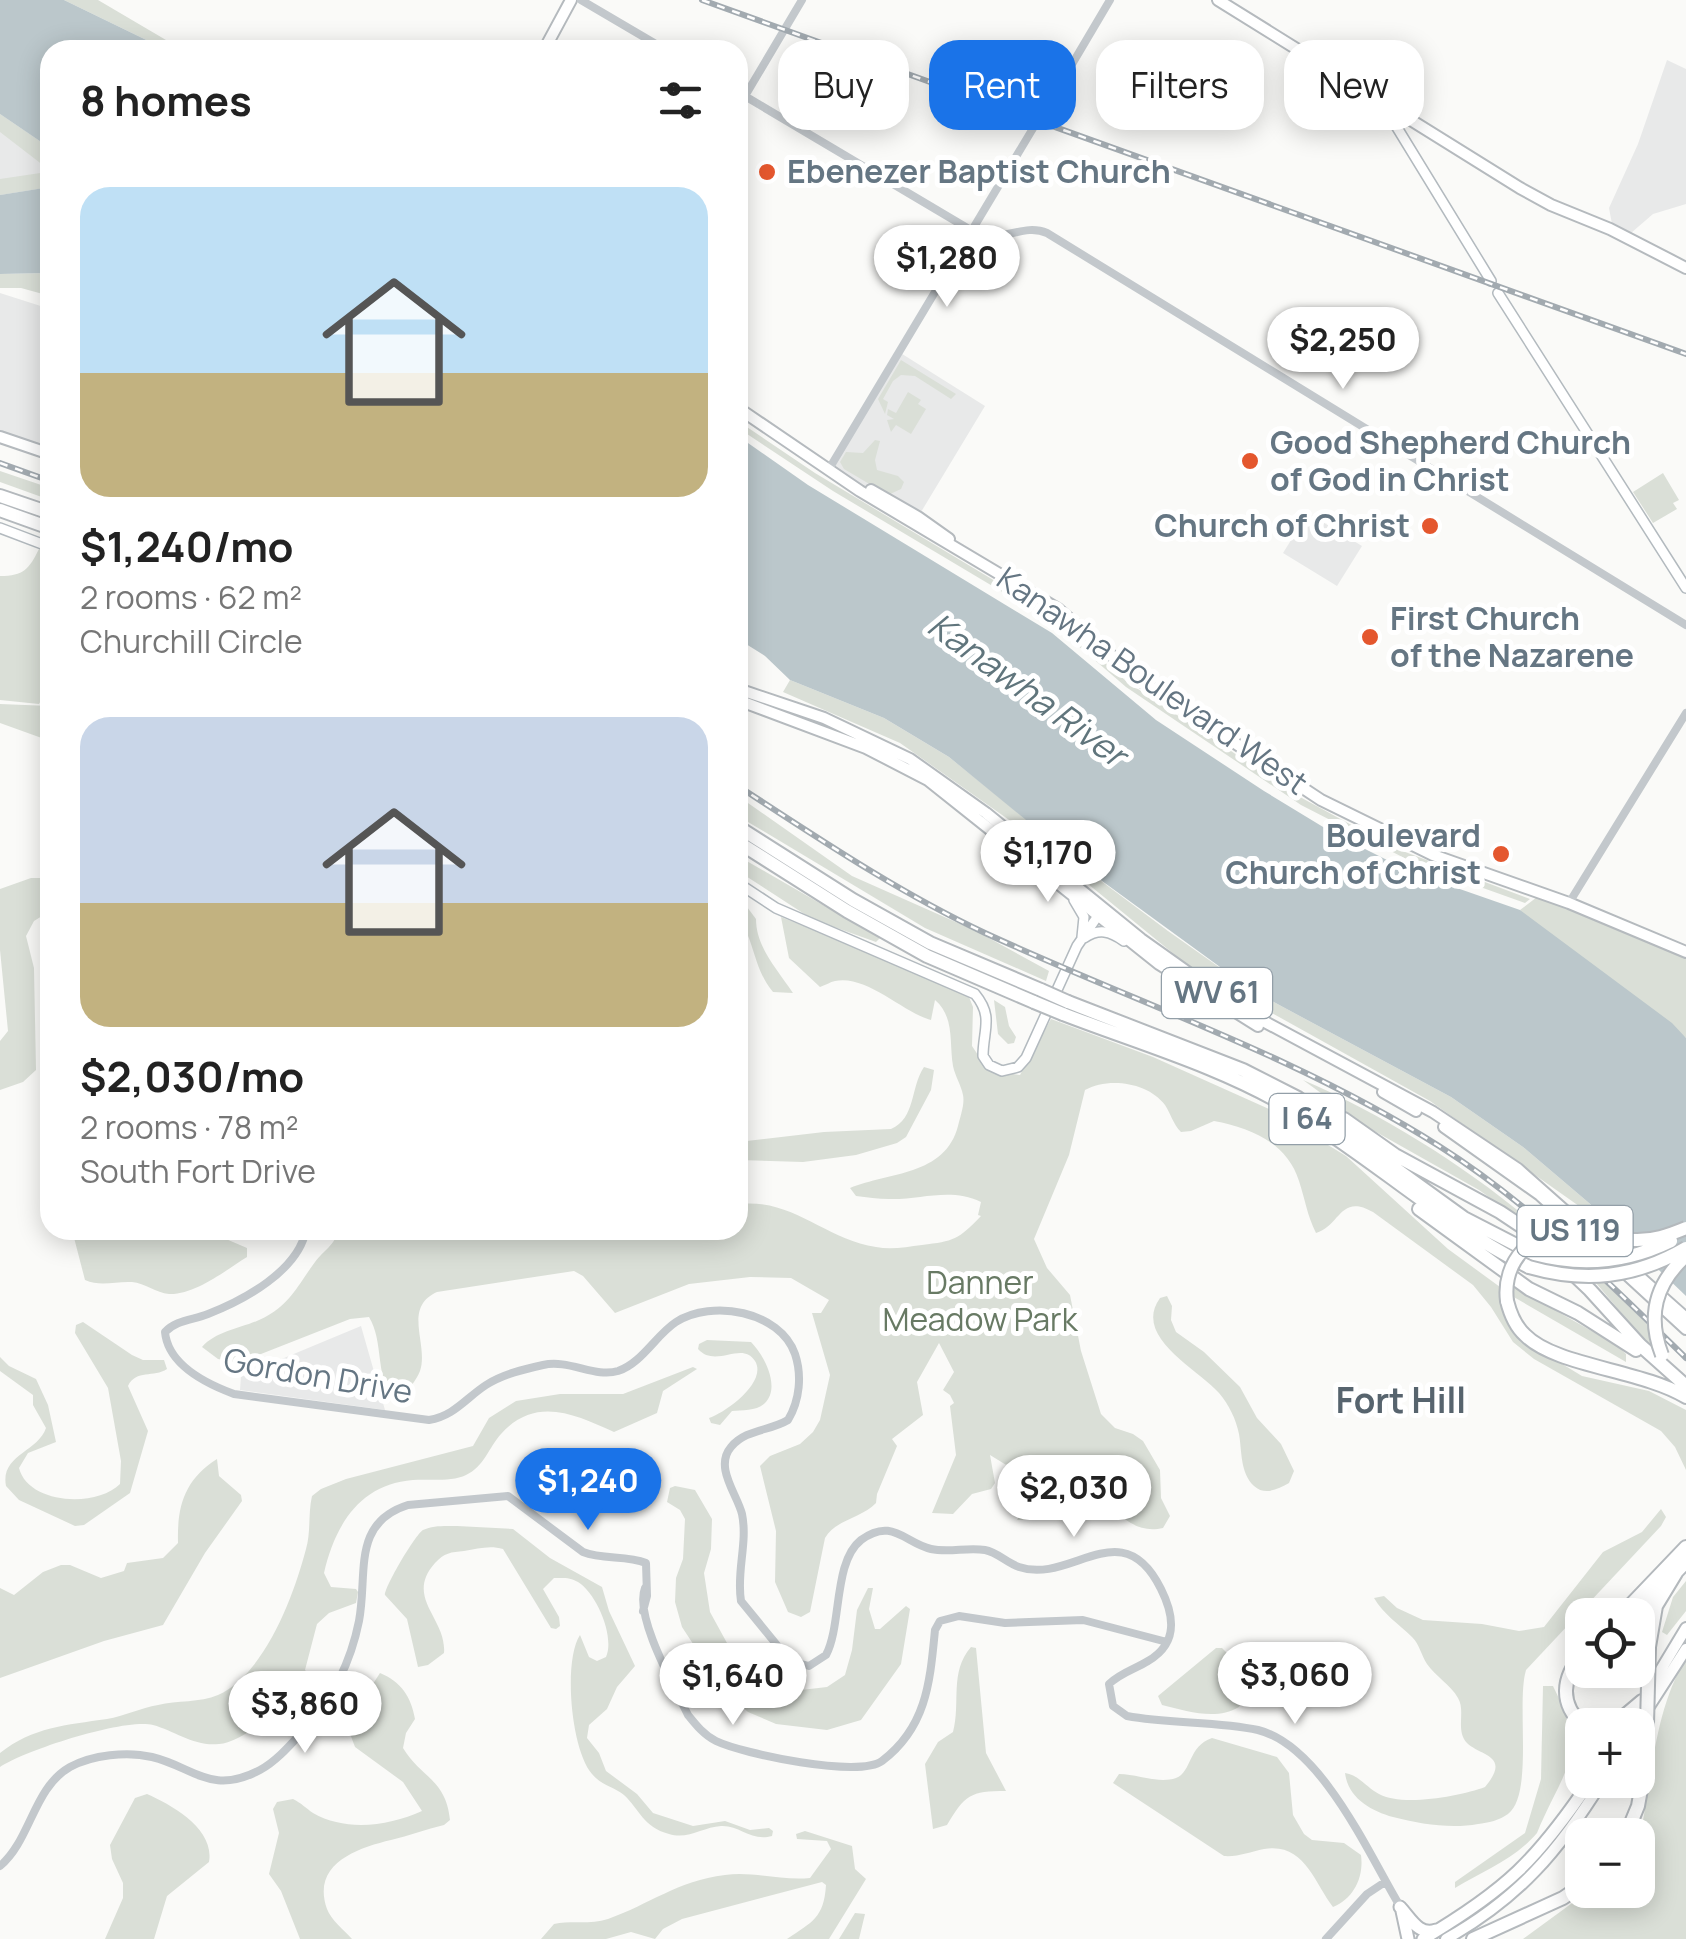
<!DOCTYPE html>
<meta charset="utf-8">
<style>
:root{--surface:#fff;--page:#f2f2f2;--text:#222;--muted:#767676;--accent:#1a73e8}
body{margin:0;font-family:Manrope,sans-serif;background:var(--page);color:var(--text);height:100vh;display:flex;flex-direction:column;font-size:38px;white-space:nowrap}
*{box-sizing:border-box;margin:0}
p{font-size:32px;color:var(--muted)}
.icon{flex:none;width:55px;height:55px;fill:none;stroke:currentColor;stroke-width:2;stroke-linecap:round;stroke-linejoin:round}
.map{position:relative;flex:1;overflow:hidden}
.details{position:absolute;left:40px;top:40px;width:708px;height:1200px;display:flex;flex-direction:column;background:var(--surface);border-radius:30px;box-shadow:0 5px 25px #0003}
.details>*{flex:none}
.hud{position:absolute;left:778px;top:40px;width:758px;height:90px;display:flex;gap:20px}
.fabs{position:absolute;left:1565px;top:1598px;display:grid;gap:20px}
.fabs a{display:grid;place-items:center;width:90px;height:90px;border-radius:20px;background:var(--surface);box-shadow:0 5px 25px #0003;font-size:50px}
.price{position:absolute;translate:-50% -85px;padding:0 22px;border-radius:35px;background:#fff;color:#222;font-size:32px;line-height:65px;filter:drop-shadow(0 2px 5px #0008)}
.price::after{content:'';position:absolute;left:50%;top:60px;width:30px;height:22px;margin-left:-15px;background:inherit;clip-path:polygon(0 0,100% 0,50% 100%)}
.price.selected{background:var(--accent);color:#fff}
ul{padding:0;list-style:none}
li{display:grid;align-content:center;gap:20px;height:530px;padding:0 40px}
li span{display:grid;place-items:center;height:310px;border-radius:30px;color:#555}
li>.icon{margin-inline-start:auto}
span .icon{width:180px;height:180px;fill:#fffc;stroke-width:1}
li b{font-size:42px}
h2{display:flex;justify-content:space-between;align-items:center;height:120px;padding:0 40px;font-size:42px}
.chip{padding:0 35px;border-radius:30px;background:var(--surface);box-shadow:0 5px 25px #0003;font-size:35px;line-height:90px}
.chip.selected{background:var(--accent);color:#fff}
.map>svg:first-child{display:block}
.built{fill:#e8e9e9}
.green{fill:#dadfd7}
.water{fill:#bbc7cb}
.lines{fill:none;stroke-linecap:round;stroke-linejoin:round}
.secondary-casing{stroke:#b3babf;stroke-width:12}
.primary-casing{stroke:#b5babe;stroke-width:14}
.trunk-casing{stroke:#b4b9bd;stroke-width:15}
.motorway-casing{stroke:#b4b9bd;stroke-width:16}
.tertiary{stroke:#c3c8cc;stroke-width:8}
.secondary{stroke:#fff;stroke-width:9}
.primary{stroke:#fff;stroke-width:10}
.trunk{stroke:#fff;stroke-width:11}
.motorway{stroke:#fff;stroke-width:12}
.rail-casing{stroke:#a2aab0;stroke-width:6}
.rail{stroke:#fff;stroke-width:2.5;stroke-dasharray:8;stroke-linecap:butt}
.motorway-bridge-casing{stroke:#b4b9bd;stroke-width:16;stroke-linecap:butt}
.motorway-bridge{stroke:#fff;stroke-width:12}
.poi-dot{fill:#e4572e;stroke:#fff;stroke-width:4}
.labels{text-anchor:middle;stroke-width:10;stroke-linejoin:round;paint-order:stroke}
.shield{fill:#fff;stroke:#939fa8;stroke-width:2.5}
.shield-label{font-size:30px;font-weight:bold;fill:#657683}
.poi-label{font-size:32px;font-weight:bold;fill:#657683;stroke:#fff;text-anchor:start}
.street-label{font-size:32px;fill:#657683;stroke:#fff}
.park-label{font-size:32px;fill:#687a64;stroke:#fff}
.water-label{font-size:35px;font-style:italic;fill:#60757c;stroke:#fff}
.neighbourhood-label{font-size:35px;font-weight:bold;fill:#57646e;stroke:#fff}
</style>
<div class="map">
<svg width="1686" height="1939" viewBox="0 0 1686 1939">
<rect width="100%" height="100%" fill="#fafaf8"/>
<path class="built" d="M1667,60L1686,69V204L1653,214L1631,233L1612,224L1609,208L1638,144Z
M0,114L50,148V187L0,195Z
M0,293L50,309V449L0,432Z
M899,352L985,406L918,517L829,469Z
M1308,513L1362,546L1337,586L1283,553Z
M361,1326L385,1410L240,1390L241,1376Z"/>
<path class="green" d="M64,0H98L183,50H167Z
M0,114L50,148V187L0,195V179L47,172L48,169L0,132Z
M50,273V296L21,288H0V274Z
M901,360L956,394L951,399L915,376L901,375L893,381L883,399L888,402L885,414L878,399Z
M908,392L921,400L918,404L926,409L911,434L896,425L891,432L887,420L894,419L887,415L888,409L896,413Z
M738,421L815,473L1050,614L1126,681L1300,797L1392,847L1530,899L1525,903L1416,864L1301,805L1126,687L1046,618L833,491L738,428Z
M875,440L880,441L875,460L877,470L898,476L904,482L901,489L888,495L844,469L840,462L846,452L863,453Z
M0,471L50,488V500L0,482Z
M1663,473L1679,500L1673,503L1677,509L1653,523L1633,492Z
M39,549L50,554V685L39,704L0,700V576C24,576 29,569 39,549Z
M790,680L884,718L949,757L1031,823L1055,829L1065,854L1168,931L1253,991L1451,1097L1523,1147L1589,1203L1611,1227L1607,1230L1586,1211L1430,1101L1191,968L1012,822L900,743L783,692Z
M0,704L50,706V741L0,723Z
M738,796L852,876L976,931L1049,971L1046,981L925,928L738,816Z
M738,856L880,938L876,942L812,919L738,871Z
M31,878H50V911L34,921L26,936L34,968L36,1070L23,1082L0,1090V1041L8,1031L0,950V889Z
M1541,894L1686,952V1038L1525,917L1520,910Z
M738,895L756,919C756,947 777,969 793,993L773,992C753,969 754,935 738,920Z
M781,917L922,973L969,997L973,1007L972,1046L988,1070L1020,1075L1051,1019L1153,1057L1269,1109L1346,1156L1448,1249L1500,1287L1511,1328L1539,1350L1582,1376L1649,1391L1686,1410V1470L1675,1447L1661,1431L1534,1359L1513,1342L1491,1307L1473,1285L1373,1212C1340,1193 1340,1226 1316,1233C1307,1215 1305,1199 1299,1181C1287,1143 1251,1128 1214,1121L1191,1131L1181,1132C1173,1124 1171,1114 1165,1105C1148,1082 1108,1077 1085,1090L1069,1155L1034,1239L1047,1268L1070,1295L1081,1351L1101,1414L1115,1428L1133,1434L1143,1441L1160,1470L1161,1498L1170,1516L1163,1528C1128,1536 1113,1503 1087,1489C1077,1483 1065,1487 1055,1489C1043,1501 1040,1521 1017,1520L1020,1515L1017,1511L1034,1482L990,1455L995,1483L991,1489L972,1494L953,1514L932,1513L956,1455L950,1406L954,1403L950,1395L943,1390L954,1372L939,1343L917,1382L923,1415L892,1439L897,1446L877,1494L876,1503C862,1518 835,1520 825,1538L810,1612L801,1617L788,1612L775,1582L776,1531L760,1466L770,1456L800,1444L813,1432L820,1420L830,1375L812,1313H821L829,1300L791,1278L750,1277L689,1284L615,1313L583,1276L574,1271L437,1292C402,1308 429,1344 420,1371C416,1381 408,1390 402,1398L392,1396C375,1374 384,1342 369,1317L350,1319L238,1363L218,1359L202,1347C218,1329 247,1328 267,1316C291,1303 300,1282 315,1262C323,1251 336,1244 338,1230H565L589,1240L609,1230H738V1204C793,1198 824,1239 876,1247C891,1250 906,1247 922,1245C954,1241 958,1240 981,1216L978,1215L981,1202C950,1187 921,1200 889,1199C878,1199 867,1197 856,1196L850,1188C889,1172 945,1176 958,1126C960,1117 965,1104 963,1095C961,1085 955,1076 953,1066C949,1043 955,1017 935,1000L931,1020C904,1013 866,974 835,981C830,982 826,985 820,987L789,958Z
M994,1000L1005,1007L1009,1026L1016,1037L1014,1043L1008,1044L998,1034Z
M924,1067L934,1070L931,1090L906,1137L897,1143L856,1155L803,1162L738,1160V1142L824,1132L891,1129C916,1118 910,1088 924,1067Z
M1303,1080C1380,1113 1464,1165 1528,1219L1524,1222L1479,1190L1369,1128Z
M72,1230H205L247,1248V1257C226,1270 195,1295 169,1294C156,1293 145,1283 132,1282C116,1281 101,1287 85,1280Z
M1596,1283H1605L1650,1327L1656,1354Z
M1511,1285L1618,1346L1626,1354V1362L1512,1296Z
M1167,1296L1172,1306L1171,1320L1176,1332L1204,1352L1240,1387L1257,1418L1281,1444L1294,1471L1289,1483C1278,1489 1265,1496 1254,1486C1240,1473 1242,1451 1239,1434C1236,1419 1229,1405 1219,1393C1198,1369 1132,1337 1160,1298Z
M83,1322L132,1355L143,1360H164L167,1369C154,1378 136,1369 128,1386L148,1431L130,1493L84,1525L75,1526L19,1500L6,1486C0,1455 38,1452 46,1428L33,1405V1395L0,1371V1357L9,1366L36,1379L48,1405L56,1442L28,1453L19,1468C28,1504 96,1508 120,1484L121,1461L108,1388L75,1333L76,1325Z
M707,1340L751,1342C764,1355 781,1387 765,1403C757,1411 742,1410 732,1411L720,1425L711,1423L709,1418C725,1413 768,1382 755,1361C742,1340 716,1369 698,1349L699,1344Z
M693,1367L697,1369L663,1391L657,1413L614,1432C576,1415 536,1395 501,1434C489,1447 484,1467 466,1475C452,1482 429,1479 413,1480C360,1484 335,1525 324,1573L331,1587L356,1589L358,1592L356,1603L329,1613L317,1624L305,1670L312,1678C290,1698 249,1741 219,1744C195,1747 175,1731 153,1725C124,1718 26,1750 0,1767V1753C33,1727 66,1725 107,1719C124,1716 141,1708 158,1705C177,1700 200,1703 218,1695C265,1674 294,1595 306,1549C311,1532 308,1513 312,1496L321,1489L346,1479L473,1446L489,1418L516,1401L560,1394H623Z
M217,1459L219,1476L241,1495L242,1501L205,1553L163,1625L104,1641L0,1678V1588L14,1595L43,1572L61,1565H70L101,1578L124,1571L127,1563L163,1558L178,1543C177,1507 184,1480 217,1459Z
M675,1486L695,1490L712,1519L711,1549L704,1573L710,1612L727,1643L750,1669L784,1692L827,1687L845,1675L852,1650L857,1610L868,1588H873L869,1609L875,1629H880L906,1606L910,1609L901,1664L861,1720L827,1730L776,1724L748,1712L722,1688L682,1627L675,1602L676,1578L683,1559L685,1519L680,1510L667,1502L670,1488Z
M1661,1509L1666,1517L1661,1526L1526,1670C1516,1704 1534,1794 1508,1814C1500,1820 1488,1823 1478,1824C1451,1829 1420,1824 1393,1817C1371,1811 1348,1798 1345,1773C1359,1775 1367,1788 1379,1794C1402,1807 1461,1796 1485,1787C1512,1755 1480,1756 1467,1743C1455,1731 1466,1711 1458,1698C1451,1685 1435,1676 1427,1664C1421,1655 1420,1645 1412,1637C1398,1623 1384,1615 1374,1598L1384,1596L1397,1608L1423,1620L1482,1624L1519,1631L1544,1627L1603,1552L1642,1532Z
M457,1526L513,1529L550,1558L602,1587L609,1611L635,1666L617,1687L607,1709L589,1725L587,1738L599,1753L606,1771L637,1794L653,1813L693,1826L725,1821L750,1830L769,1828L773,1831L772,1836C751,1842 740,1825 721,1826C703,1827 688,1840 669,1834C643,1827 640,1810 624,1795C614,1787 601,1785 592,1774C571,1750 563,1661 580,1635L589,1657L597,1661L606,1657C615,1637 597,1594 578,1582C570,1577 563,1578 554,1578L543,1589L559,1617L560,1626L556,1629L551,1628L503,1549C489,1545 478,1549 464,1551C451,1552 444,1553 435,1563C404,1598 447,1618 444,1653L428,1665L418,1667L407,1619L385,1595C385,1586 415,1535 423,1530C433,1525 446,1526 457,1526Z
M1686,1581V1611L1667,1635L1662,1632L1673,1597Z
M971,1647L976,1648L986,1753L1006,1791C970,1791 965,1795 947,1825L933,1829L925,1764L938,1742L953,1732C961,1703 949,1672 971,1647Z
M1216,1648H1222L1229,1655L1243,1698L1239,1707C1216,1721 1187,1711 1162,1705L1158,1696Z
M1686,1659V1939H1523L1590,1890H1638L1635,1835L1642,1826C1652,1773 1656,1706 1686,1659Z
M380,1673C401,1682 411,1696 415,1719L406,1733L403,1748C421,1778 446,1779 450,1820L444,1825C426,1829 409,1836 391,1840C357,1848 311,1864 327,1909C331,1920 344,1930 352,1939H300L281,1891L269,1874L279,1833L273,1809L277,1802L293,1799C301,1803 306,1808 313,1813C346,1832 389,1826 422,1811L403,1782L355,1747L349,1731L352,1716Z
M1543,1686H1553C1589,1758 1564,1767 1537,1833C1515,1859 1483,1871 1455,1888V1882L1525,1833L1541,1779Z
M1212,1738L1277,1757L1289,1773L1293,1815L1304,1834L1312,1840L1344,1843L1361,1855C1364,1877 1354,1898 1333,1907C1314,1882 1304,1842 1264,1849C1250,1852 1238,1857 1224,1856L1113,1783L1119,1774C1137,1774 1158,1784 1176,1778C1192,1772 1188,1746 1212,1738Z
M147,1794C172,1805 215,1829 209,1862L167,1896L154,1939H105L123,1898V1883L112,1859L110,1845L135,1798Z
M805,1831L852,1846L855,1869L866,1879L829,1939H787C812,1922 824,1918 826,1885L822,1882L682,1919L663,1929L655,1939L631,1932L606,1939H541L554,1924C572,1920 590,1925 608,1919C650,1904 677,1881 725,1875C753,1871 782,1881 810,1878L831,1849L827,1841L797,1839L796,1834Z
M855,1913L865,1914L859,1939H839Z"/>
<path class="water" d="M0,0H64L167,50H50V148L0,114Z
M50,187V273L0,274V195Z
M738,436L808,485L1052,633L1156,720L1264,791L1333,833L1411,872L1520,910L1672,1023L1686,1038V1296L1589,1203L1523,1147L1451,1097L1253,991L1065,854L1055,829L1031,824L949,757L884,718L790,680L765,656L738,639Z"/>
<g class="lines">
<g class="secondary-casing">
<path id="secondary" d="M1382,103L1491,281
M1498,293L1686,588
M0,528L50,547
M738,883L776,908L975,994C994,1017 983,1030 983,1056L989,1065L1002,1071L1018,1067L1026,1058L1077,946L1102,910
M1074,900L1084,917L1082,937
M1084,938C1099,928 1110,931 1124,941"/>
</g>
<g class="primary-casing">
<path id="primary" d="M1218,0L1520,188L1551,205L1610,229L1686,268
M544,50L571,0
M738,408L860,491L1058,609L1141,681L1321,800L1433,855L1569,903L1686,952
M0,437L50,454
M871,490L918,517L949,539
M738,689L824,718L910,759L986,813L1141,939L1217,993L1265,1022L1433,1112L1518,1169L1686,1318
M738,700L866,748L928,780L1159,964L1258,1026
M1383,1092L1416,1111
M1444,1127L1540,1195L1686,1329
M1648,1691L1686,1628
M1637,1725L1686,1649
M1446,1939C1519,1898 1559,1851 1603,1780"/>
</g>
<g class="trunk-casing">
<path id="trunk" d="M1400,1907C1411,1919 1419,1936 1436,1930
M1402,1911L1408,1939
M1423,1939C1506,1890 1537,1860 1591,1780"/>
</g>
<g class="motorway-casing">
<path id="motorway" d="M0,496L50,513
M0,510L50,528
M738,827L853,900L930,943L1041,990
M738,842L847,911L927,956L1034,1002
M1068,1002L1243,1070L1298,1098L1464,1218L1532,1253
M1063,1014C1138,1043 1219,1066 1288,1107C1371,1156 1442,1224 1529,1267
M1344,1119L1395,1155L1500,1212L1527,1230L1590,1290L1640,1345L1686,1386
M1419,1209L1529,1289L1578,1313L1636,1350
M1507,1301C1510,1313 1515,1326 1525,1335C1555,1366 1642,1370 1686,1397
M1621,1615L1686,1547
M1635,1615L1686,1562
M1649,1647L1656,1606L1676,1573
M1582,1655C1562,1677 1559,1704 1583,1725
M1592,1722H1617L1642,1701
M1626,1835L1638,1806L1646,1762
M1473,1939L1563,1898L1582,1885"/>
</g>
<path class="tertiary" d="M581,0L666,50
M738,92L979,235C1003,242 1024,223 1047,233L1686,625
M745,96L802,0
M1039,120L1110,0
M829,469L1035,125
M1569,903L1686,713
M306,1230C298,1271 244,1300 208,1314C193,1320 176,1320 165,1332C168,1365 207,1384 234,1394L429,1420C454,1416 466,1398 486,1385C503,1374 525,1369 543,1365C569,1359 595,1378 618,1371C642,1363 656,1335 676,1322C712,1299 780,1311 795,1354C802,1375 800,1400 788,1420C770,1431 746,1429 731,1447C714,1467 737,1494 742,1514C748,1543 736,1572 741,1601L790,1661L809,1666L826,1655C842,1625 833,1562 861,1540C892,1517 905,1543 931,1549C949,1553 967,1547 985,1550C997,1552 1007,1563 1019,1567C1071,1585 1122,1510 1161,1589C1174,1615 1179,1643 1148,1661C1135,1669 1120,1673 1109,1684L1113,1706L1127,1716C1169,1724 1218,1721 1258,1730C1322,1746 1369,1855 1401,1908
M645,1588C634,1616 674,1686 688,1715C696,1725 704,1735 716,1741C743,1754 859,1778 882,1761C927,1727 930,1681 935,1630L940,1621L959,1616L1005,1623L1083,1620L1167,1642
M0,1866C31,1840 33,1788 70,1767C92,1755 127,1751 152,1757C194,1767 211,1796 260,1770C277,1761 292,1743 305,1729C333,1698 351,1661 359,1621C368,1574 351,1523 408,1505L508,1496L583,1552C603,1560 626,1555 646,1563L647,1596L643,1611
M1326,1939L1367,1894L1385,1882"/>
<use href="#secondary" class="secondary"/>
<use href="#primary" class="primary"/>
<use href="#trunk" class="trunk"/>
<use href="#motorway" class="motorway"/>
<g class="rail-casing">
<path id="rail" d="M702,0L1686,354
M0,463L50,481
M738,786C818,838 898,892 985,933C1137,1003 1297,1056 1439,1146C1531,1204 1608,1282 1686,1358"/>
</g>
<use href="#rail" class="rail"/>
<g class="motorway-bridge-casing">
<path id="motorway-bridge" d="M1041,990L1068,1002
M1034,1002L1063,1014
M1534,1254C1582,1267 1626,1263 1671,1241
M1529,1267C1585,1283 1635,1278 1686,1248
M1507,1301C1502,1262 1532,1229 1572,1231C1592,1232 1612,1240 1633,1240C1653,1241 1669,1235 1686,1228
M1662,1355C1647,1316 1655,1284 1686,1256
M1646,1762L1649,1647"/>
</g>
<use href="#motorway-bridge" class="motorway-bridge"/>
</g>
<g class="poi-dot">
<circle cx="767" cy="172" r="10"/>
<circle cx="1250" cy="461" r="10"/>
<circle cx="1430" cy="526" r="10"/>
<circle cx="1370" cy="637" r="10"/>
<circle cx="1501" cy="854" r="10"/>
</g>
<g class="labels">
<g class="shield">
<rect x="1162" y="968" width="110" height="50" rx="8"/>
<rect x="1269.5" y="1094" width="75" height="50" rx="8"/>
<rect x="1517.5" y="1206" width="115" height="50" rx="8"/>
</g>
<g class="shield-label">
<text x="1217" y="1003">WV 61</text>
<text x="1307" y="1129">I 64</text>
<text x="1575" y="1241">US 119</text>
</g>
<g class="poi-label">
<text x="787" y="183">Ebenezer Baptist Church</text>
<text x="1270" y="454">Good Shepherd Church<tspan x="1270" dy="37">of God in Christ</tspan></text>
<text x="1410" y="537" text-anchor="end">Church of Christ</text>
<text x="1390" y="630">First Church<tspan x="1390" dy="37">of the Nazarene</tspan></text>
<text x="1481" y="847" text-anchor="end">Boulevard<tspan x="1481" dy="37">Church of Christ</tspan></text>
</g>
<g class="street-label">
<text transform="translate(1152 681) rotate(35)" y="11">Kanawha Boulevard West</text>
<text transform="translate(318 1376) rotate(10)" y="11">Gordon Drive</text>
</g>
<g class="park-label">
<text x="980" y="1294">Danner<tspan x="980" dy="37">Meadow Park</tspan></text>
</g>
<g class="water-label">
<text transform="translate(1027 690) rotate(36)" y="12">Kanawha River</text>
</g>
<g class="neighbourhood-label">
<text x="1401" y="1413">Fort Hill</text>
</g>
</g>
</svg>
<div class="fabs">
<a><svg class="icon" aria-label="locate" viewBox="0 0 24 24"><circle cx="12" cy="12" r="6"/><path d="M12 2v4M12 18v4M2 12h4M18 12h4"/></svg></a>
<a>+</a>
<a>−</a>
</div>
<b class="price" style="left:947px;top:310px">$1,280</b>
<b class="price" style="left:1343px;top:392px">$2,250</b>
<b class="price" style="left:1048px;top:905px">$1,170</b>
<b class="price selected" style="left:588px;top:1533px">$1,240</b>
<b class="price" style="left:1074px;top:1540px">$2,030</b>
<b class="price" style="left:1295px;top:1727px">$3,060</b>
<b class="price" style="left:733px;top:1728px">$1,640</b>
<b class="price" style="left:305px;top:1756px">$3,860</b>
<div class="hud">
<a class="chip">Buy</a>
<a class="chip selected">Rent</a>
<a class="chip">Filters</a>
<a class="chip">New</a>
</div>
<section class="details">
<h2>8 homes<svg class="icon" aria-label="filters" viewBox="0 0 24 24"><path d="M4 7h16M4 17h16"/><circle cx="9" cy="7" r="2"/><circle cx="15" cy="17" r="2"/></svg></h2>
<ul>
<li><span style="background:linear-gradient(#bfe0f5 60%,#c2b280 0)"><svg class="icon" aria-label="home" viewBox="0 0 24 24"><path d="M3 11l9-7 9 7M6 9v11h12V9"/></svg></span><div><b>$1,240/mo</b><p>2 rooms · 62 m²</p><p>Churchill Circle</p></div></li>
<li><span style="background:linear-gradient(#c9d6e8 60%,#c2b280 0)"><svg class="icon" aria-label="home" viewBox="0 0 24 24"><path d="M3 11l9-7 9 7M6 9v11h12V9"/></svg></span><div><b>$2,030/mo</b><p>2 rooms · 78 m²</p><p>South Fort Drive</p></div></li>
</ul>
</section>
</div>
